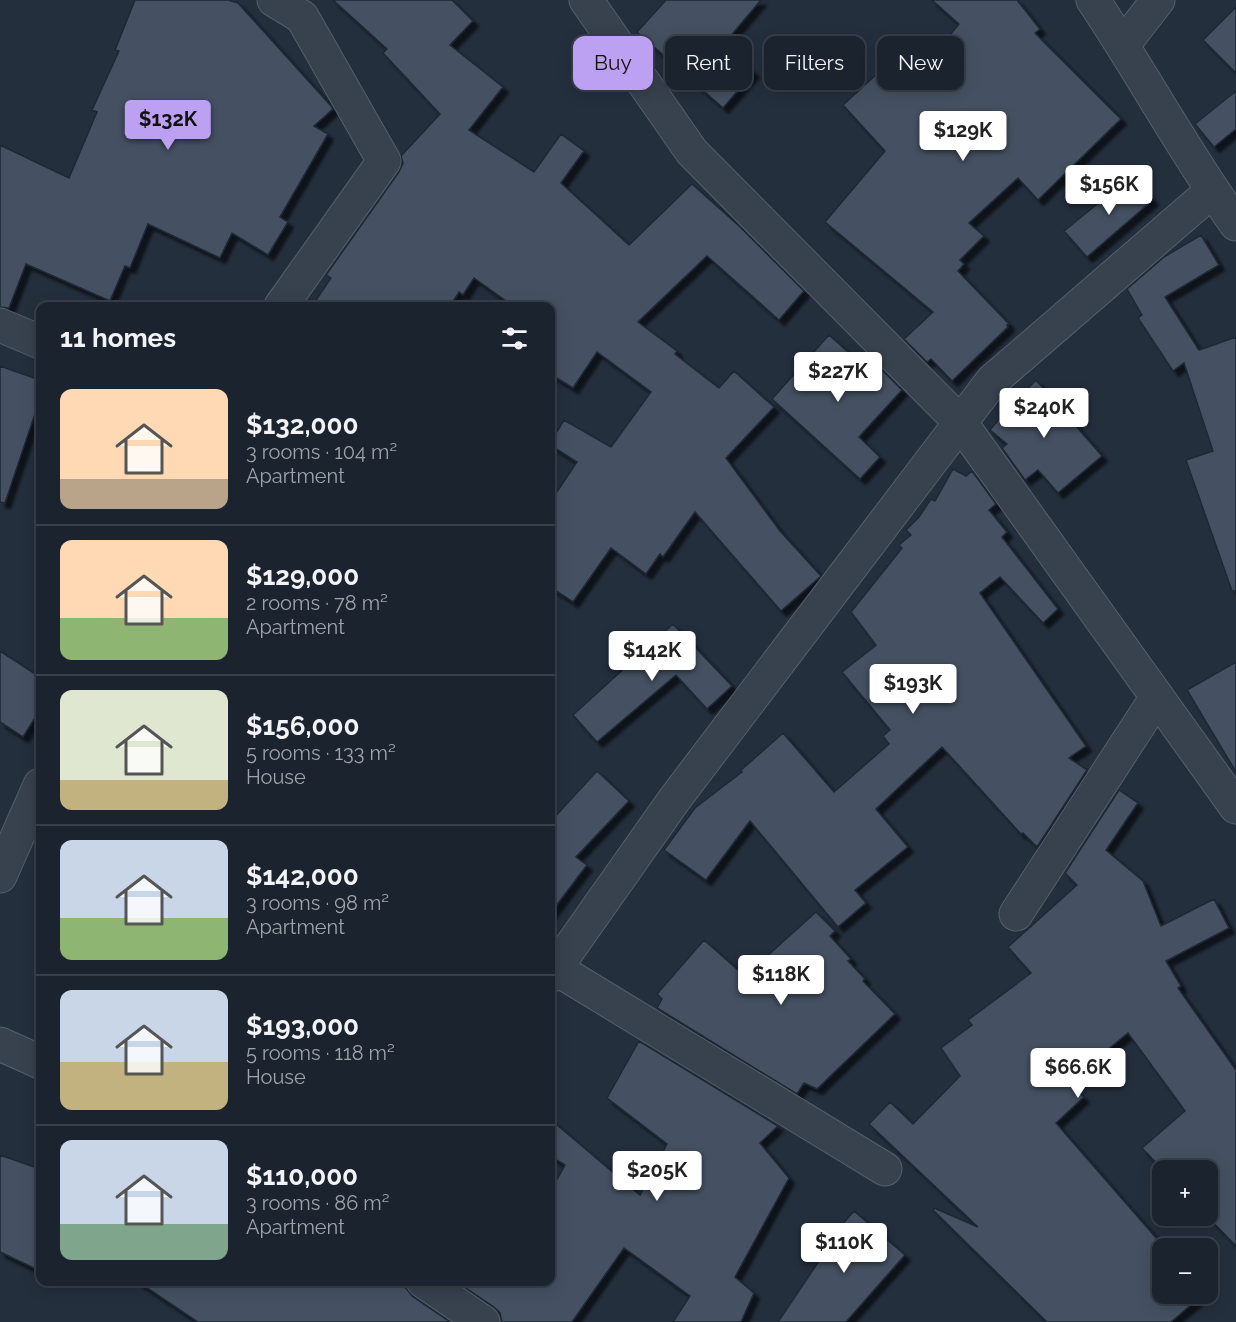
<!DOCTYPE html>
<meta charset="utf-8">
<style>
:root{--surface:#1b232e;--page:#242b36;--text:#f1f3f6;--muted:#a0a4aa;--line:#39404a;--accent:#bca0f2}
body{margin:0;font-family:Raleway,sans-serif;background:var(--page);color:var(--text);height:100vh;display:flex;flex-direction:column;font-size:22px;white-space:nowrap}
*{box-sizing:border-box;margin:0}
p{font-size:20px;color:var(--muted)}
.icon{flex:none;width:33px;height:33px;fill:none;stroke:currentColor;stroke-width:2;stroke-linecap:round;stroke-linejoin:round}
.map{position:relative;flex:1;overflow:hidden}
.side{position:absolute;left:36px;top:302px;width:519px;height:984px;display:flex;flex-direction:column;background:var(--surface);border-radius:12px;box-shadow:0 3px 15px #0003,0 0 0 2px var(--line)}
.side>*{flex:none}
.guide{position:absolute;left:573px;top:36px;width:570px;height:54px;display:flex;gap:12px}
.buttons{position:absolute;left:1152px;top:1160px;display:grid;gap:12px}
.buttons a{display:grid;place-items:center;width:66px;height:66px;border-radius:12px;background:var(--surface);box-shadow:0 3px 15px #0003,0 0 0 2px var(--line);font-size:30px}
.price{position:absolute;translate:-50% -51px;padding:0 14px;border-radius:6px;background:#fff;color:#222;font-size:20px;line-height:39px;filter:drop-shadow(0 2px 3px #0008)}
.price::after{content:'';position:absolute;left:50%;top:36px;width:18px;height:14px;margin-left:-9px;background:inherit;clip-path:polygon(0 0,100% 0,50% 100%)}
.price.on{background:var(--accent);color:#111}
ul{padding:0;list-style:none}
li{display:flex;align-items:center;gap:18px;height:150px;padding:0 24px}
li+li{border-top:2px solid var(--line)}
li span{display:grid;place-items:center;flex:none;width:168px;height:120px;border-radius:12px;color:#555}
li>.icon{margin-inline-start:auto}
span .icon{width:72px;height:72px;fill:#fffc;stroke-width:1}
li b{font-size:26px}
h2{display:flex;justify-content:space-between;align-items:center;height:72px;padding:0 24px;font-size:26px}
.chip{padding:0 21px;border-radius:12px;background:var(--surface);box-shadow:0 3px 15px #0003,0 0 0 2px var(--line);font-size:21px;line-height:54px}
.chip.on{background:var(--accent);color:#111}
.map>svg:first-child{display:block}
.building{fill:#455162;stroke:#1f2835;stroke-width:1.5;filter:url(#shadow)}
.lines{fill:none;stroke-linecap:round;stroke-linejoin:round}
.minor-casing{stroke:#565f6c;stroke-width:35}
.minor{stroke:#38414e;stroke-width:33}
</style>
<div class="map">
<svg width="1236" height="1322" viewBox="0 0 1236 1322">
<defs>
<filter id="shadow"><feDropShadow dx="5.5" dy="5.5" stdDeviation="1.5" flood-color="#0009"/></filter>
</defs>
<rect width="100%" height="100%" fill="#242f3e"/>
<path class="building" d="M135,0H228L238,3L331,106L333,109L314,126L328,134L280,217L288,222L268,255L232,233L220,258L148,224L130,268L125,266L110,301L26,264L9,308L0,307V145L69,178L97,112L92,110L119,51L115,50Z
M333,0H452L473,21L450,45L503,87L469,130L534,172L561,134L584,151L561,183L629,245L692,184L739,226L804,291L779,320L707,256L638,322L677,351L675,354L719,388L734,371L774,407L726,458L780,531L821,576L781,611L695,512L663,557L660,554L646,574L611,548L573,602L550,587V502L577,462L550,445V443L564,420L611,447L651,392L597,352L573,388L550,374V306H513L474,278L463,295L459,292L450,306H312L331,278L326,275L399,172L403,163L401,156L440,114L383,53L387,49Z
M666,0H761L723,45L754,72L723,108L637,32Z
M932,0H1017L1040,29L1035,33L1121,119L1038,200L1018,178L969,223L984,236L960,260L964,264L958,271L1009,324L1007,325L1008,327L952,381L931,359L927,362L904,339L933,312L825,222L885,151L843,105L889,63L908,85L959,24Z
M1236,7V73L1203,40Z
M1236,91V129L1214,147L1195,124Z
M1132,176L1153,200L1087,257L1064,231Z
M1201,235L1219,265L1165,297L1199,350L1236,337V591H1232L1186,460L1213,451L1184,363L1173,371L1138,318L1142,315L1127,289L1164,257Z
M829,335L867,369L870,366L873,369L877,365L902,390L859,437L880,457L860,479L772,399Z
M0,366L40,380V399L5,503L0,502Z
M1036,380L1102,456L1058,493L1038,470L1025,480L1002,448L1007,444L990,430L1004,413Z
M953,469L966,476L972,471L996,504L989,510L1007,532L1002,537L1058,609L1043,623L1000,577L980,593L1086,746L1069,758L1087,770L1037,847L1023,833L1021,834L942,747L876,809L908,847L855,890L866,903L838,927L750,821L706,880L664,850L695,808L742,772L740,771L783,733L834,792L889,744L883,736L890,730L842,672L876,645L851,612L902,548L899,545L911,535L906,530L919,517L931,499L935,501Z
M673,624L732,686L707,709L676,675L597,742L573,715Z
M0,651L40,677V710L23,737L0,722Z
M1236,662V772L1187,690Z
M597,771L629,801L576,857L587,865L550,914V822Z
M1119,790L1138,803L1106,850L1143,881L1161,926L1214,899L1229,928L1166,961L1181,986L1178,988L1236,1070V1246L1206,1215L1208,1170H1163L1142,1148L1185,1111L1128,1033L1067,1083L1084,1097L1056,1123L1165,1248H1162V1293L1204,1294L1171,1322H1047L933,1210L934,1208L978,1227L869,1124L890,1102L913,1124L960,1076L941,1048L972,1025L968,1020L1031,973L1008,947L1077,885L1065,873Z
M816,912L835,931L830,936L851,959L848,961L865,979L863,981L895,1014L817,1089L804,1083L797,1094L657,1008L662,999L657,994L704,940L745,976Z
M639,1041L778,1126L760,1143L789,1178L735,1277L754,1293L741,1322H673L690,1296L624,1248L572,1322H502L500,1313L494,1307L463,1286L466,1281H550L551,1190L565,1165L550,1156V1119L640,1195L667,1144L607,1098Z
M0,1155L40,1169V1271L0,1252Z
M854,1211L905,1255L846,1322H778L829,1246L826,1243Z
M137,1281H395L406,1288L412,1296L450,1322H198Z"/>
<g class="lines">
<g class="minor-casing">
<path id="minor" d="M274,0L302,17L384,161L281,306
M586,0L692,152L960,422L1236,807
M1093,0C1142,73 1184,152 1236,224
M1123,45L1158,0
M0,325L40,342
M0,876L40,785
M1016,914L1157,697
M550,965L885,1169
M550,976L674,800L992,381L1212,191
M0,1044L40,1062
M423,1281L483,1322"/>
</g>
<use href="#minor" class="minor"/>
</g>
</svg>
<div class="buttons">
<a>+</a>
<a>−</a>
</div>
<b class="price on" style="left:168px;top:151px">$132K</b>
<b class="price" style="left:963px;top:162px">$129K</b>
<b class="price" style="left:1109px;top:216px">$156K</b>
<b class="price" style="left:838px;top:403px">$227K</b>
<b class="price" style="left:1044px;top:439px">$240K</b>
<b class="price" style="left:652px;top:682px">$142K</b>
<b class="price" style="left:913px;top:715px">$193K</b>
<b class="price" style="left:781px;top:1006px">$118K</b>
<b class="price" style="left:1078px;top:1099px">$66.6K</b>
<b class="price" style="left:657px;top:1202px">$205K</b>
<b class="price" style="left:844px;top:1274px">$110K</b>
<div class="guide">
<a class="chip on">Buy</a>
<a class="chip">Rent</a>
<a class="chip">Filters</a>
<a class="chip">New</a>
</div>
<section class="side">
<h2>11 homes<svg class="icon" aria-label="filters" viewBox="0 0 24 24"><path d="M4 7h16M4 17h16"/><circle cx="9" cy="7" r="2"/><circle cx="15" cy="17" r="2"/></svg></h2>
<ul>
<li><span style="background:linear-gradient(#ffd9b3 75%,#b9a48a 0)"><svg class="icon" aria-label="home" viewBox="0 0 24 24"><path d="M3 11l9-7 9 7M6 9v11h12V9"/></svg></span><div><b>$132,000</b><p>3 rooms · 104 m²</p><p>Apartment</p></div></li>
<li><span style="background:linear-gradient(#ffd9b3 65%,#8fb573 0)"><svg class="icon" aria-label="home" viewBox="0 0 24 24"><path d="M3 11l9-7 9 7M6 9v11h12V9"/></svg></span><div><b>$129,000</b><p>2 rooms · 78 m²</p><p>Apartment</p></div></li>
<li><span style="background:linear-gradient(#dfe7d0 75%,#c2b280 0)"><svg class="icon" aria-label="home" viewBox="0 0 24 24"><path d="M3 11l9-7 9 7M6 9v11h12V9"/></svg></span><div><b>$156,000</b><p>5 rooms · 133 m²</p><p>House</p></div></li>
<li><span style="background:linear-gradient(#c9d6e8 65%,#8fb573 0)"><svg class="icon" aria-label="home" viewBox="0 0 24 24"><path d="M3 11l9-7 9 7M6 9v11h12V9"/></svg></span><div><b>$142,000</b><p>3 rooms · 98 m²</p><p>Apartment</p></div></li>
<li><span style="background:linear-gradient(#c9d6e8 60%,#c2b280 0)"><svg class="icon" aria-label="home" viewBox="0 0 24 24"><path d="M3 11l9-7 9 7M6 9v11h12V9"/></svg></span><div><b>$193,000</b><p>5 rooms · 118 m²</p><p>House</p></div></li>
<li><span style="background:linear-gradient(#c9d6e8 70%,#7fa58c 0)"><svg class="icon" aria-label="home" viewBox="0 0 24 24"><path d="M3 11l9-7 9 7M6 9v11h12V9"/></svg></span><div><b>$110,000</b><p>3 rooms · 86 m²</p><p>Apartment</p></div></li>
</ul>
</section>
</div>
